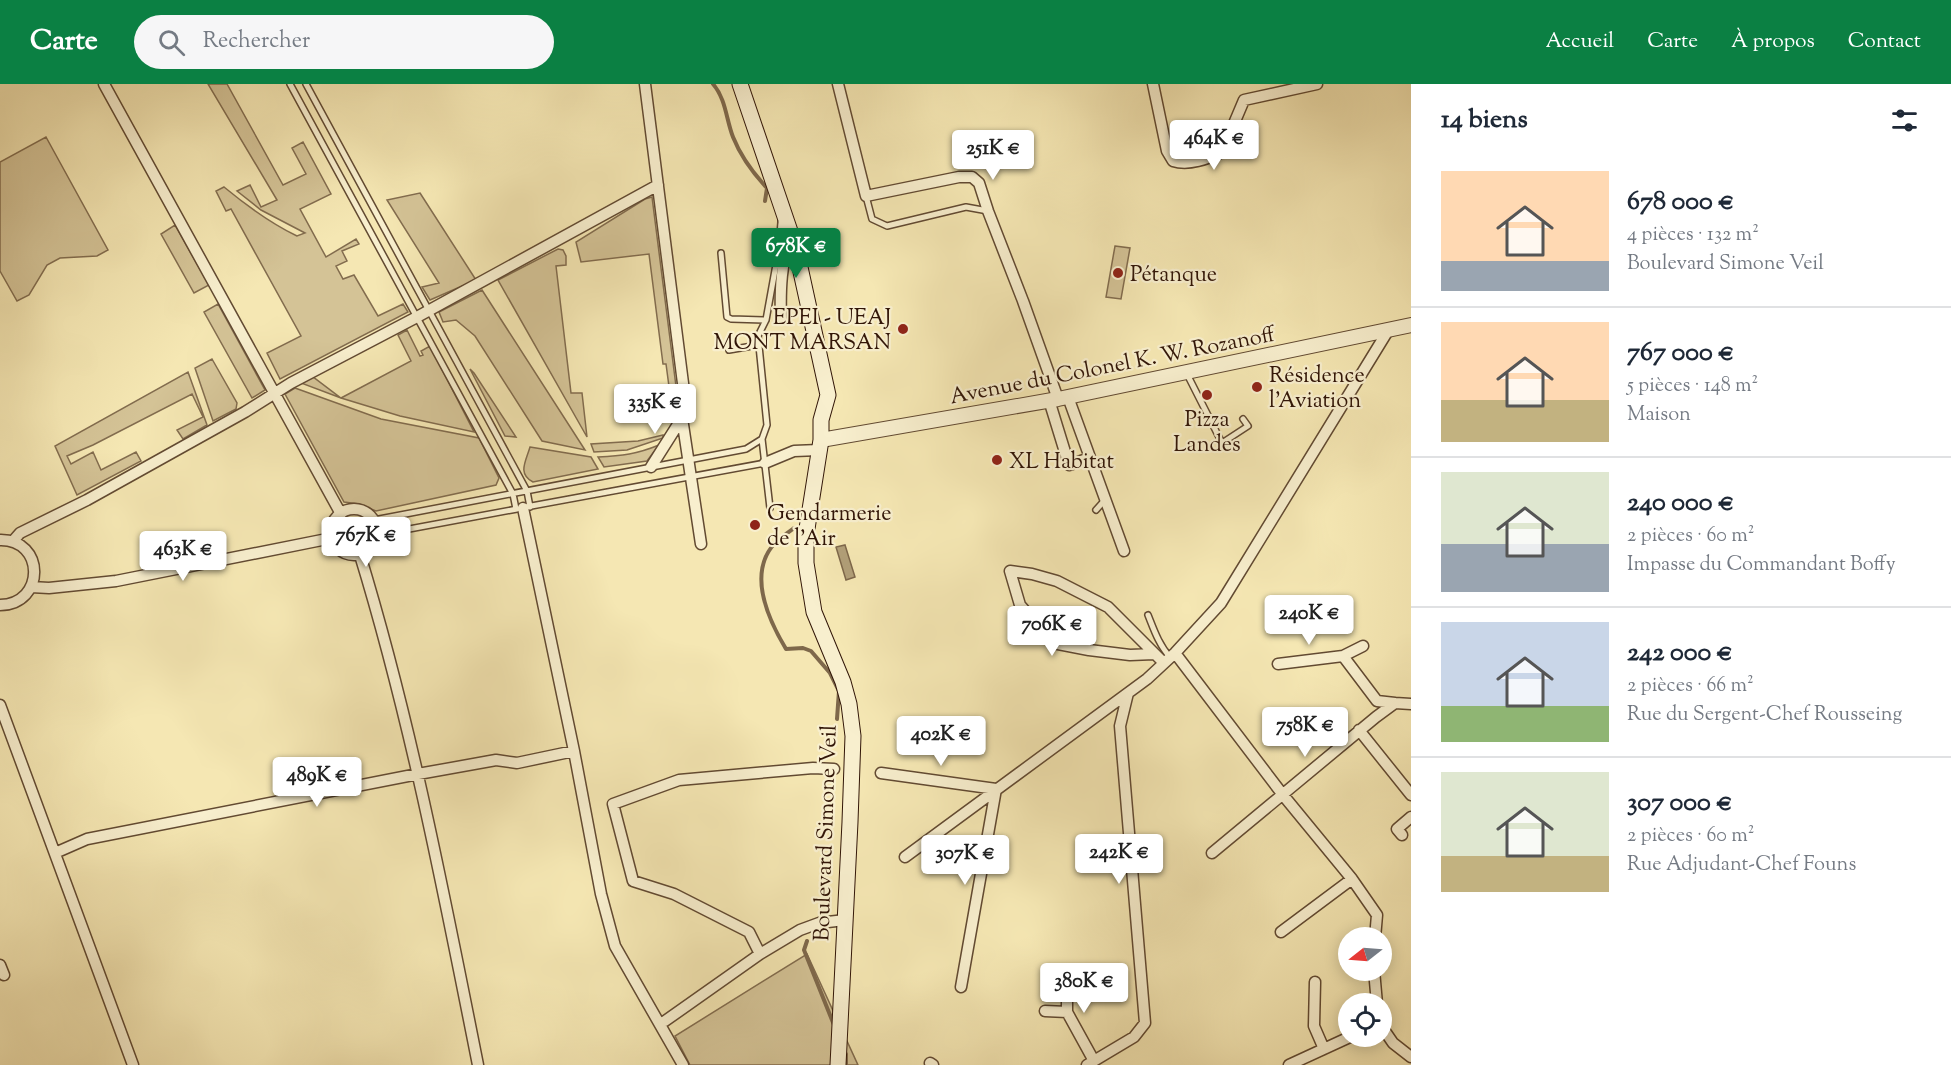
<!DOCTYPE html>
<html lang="fr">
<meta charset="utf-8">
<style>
:root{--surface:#fff;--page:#f6f6f7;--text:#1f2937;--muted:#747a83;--line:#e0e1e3;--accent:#0b8043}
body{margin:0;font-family:"Sorts Mill Goudy",serif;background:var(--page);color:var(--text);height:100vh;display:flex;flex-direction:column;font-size:22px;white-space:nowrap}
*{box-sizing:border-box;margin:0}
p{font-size:20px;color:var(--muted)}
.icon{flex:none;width:33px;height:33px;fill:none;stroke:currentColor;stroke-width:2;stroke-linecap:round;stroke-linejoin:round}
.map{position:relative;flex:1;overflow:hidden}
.side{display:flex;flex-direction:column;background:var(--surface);width:540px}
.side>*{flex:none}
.needle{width:39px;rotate:253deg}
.buttons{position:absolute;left:1338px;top:843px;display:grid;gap:12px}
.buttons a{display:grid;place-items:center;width:54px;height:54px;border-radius:50%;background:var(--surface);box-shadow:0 3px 15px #0003;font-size:30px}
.price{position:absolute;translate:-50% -51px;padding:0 14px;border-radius:6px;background:#fff;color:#222;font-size:20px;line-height:39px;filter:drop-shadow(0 2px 3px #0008)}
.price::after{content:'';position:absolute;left:50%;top:36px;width:18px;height:14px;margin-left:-9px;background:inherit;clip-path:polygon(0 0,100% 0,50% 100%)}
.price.on{background:var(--accent);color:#fff}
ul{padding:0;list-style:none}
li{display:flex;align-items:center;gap:18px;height:150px;padding:0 30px}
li+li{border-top:2px solid var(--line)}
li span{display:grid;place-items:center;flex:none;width:168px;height:120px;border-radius:0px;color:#555}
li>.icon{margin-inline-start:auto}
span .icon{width:72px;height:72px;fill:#fffc;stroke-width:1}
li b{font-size:26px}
h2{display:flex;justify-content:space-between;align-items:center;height:72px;padding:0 30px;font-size:26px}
header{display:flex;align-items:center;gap:36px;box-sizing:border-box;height:84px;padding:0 30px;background:var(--accent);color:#fff}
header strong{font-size:28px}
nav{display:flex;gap:33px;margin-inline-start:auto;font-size:21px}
.search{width:420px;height:54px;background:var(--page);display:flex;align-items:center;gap:15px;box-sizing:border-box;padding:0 21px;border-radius:33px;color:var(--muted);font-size:22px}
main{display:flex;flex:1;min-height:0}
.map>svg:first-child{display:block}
.green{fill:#d4c396;stroke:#826c4e;stroke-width:1.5}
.water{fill:#b2a079;stroke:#7e684b;stroke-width:1.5}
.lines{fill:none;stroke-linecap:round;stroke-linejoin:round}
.stream{stroke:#7e684b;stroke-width:4}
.service-casing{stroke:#624a32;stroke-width:8}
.minor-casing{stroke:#624a32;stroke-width:13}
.tertiary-casing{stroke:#624a32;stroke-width:16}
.secondary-casing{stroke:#311507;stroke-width:17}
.service{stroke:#f8efce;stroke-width:5}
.minor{stroke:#f8efce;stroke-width:10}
.tertiary{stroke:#f8efce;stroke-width:14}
.secondary{stroke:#f8efce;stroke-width:15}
.poi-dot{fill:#8f2418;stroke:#f8efce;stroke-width:2}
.labels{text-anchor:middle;stroke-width:4.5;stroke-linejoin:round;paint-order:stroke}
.poi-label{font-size:22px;fill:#311507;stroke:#f8efce;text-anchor:start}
.street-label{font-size:22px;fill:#311507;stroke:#f8efce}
</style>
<header>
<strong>Carte</strong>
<div class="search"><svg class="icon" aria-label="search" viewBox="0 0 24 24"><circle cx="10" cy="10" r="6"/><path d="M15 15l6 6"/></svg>Rechercher</div>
<nav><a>Accueil</a><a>Carte</a><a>À propos</a><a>Contact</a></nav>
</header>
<main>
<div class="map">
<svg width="1411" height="981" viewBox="0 0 1411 981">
<rect width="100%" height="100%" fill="#f5e7b3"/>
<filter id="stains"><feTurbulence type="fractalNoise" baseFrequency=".00333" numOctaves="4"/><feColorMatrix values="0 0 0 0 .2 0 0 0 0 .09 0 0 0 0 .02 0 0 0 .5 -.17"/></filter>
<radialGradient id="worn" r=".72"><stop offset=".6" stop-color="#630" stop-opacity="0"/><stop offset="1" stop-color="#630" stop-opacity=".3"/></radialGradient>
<path class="green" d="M208,0H227L283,101L306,90L292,64L303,58L331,110L300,125L326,173L356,155L359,160L342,167L347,177L336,182L343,195L354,191L378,232L403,220L408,228L280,295L267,269L301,252L231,125L226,127L216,107L224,103C247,122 270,139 297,152L305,149L261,126L237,107L250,101L261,123L277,116Z
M46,53L108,166L97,172L60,174L47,181L29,211L17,217L0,187V78Z
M420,109L476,196L430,216L422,203L439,199L387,116Z
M652,113L678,318L672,325L666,280H663L649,170L581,178L576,158L645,115Z
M175,141L209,201L194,209L161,150Z
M1115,162L1130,164L1121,215L1106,213Z
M558,165L563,166L566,172V181L556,182L571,309H582L587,353L498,196Z
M482,206L585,366L542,357L475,252L456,236L443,238L439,228Z
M218,220L265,306L252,314L204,228Z
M407,246L420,272L423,271L421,267L430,262L474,348L400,332L341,314L301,299L313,293L341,314L411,277L398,251Z
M212,275L237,319L236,325L213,337L195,284Z
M470,285L474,289L516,353L505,352Z
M188,288L207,341L183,355L177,346L203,333L192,310L93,361L67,372L71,380L93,368L101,386L136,368L141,377L77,411L55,362Z
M295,304L381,335L479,354L499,394L496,401L376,427L359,420L344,418L285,310Z
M663,351V354L627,366L594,368L591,360L638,357Z
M659,361L647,377L604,383L598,373C622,372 637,370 659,361Z
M530,363L591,373L598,385L533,398C517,390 526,377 530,363Z
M807,870L858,981H690L675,952Z"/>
<path class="water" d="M845,461L855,493L846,496L836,463Z"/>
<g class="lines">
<path class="stream" d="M713,0C726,15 726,35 733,53C741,73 752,88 767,104L765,117
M794,444C788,449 780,453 775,459C747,489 768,535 786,565L803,564L811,567L830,589L839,607L837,635
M807,857L804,866L834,941
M846,970V981"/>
<g class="service-casing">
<path id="service" d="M290,0L513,410L516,425
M306,0L527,407L530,423
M866,112L872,135L887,142L966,123L988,127
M721,169L727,233L731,235L766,236
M729,266L758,261
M1187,290L1222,359L1248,342L1243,335
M762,355L770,424
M526,423L765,379
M1096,426L1105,416
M374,436L746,365L762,355L767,341L758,252L766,236L779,164L781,138
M377,451L517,425
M1148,531C1154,546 1159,561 1170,573"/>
</g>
<g class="minor-casing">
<path id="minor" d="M104,0L341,430
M645,0L685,315L682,334L701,460
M838,0L866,112L959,93H972L979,99L988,127L1023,217L1058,315
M1153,0L1167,67L1173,77C1189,82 1207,75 1222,68L1244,16L1317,0
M781,235C780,206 781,178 791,150
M1068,313L1124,467
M1049,316L1069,381L1090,374
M765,379L794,367L819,366
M651,383L682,334
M523,424L574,667L601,810L615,862L683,981
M331 448a23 23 0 1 1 46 0a23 23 0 1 1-46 0Z
M0,456C45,455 46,520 0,521
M13,457L20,449L87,416L245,328L291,299L417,233L658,101
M360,471C411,638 444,810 478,981
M31,503L49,504L116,497L332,454
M1363,562L1343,572L1377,617L1395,619
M1175,569L1283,711L1352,795L1377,831L1375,854
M1154,570L1130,571L1089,566L1053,559L1020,521L1010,487L1032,490L1057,497L1108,523L1164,579
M1278,580L1343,572
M0,621L133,981
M1359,646L1411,711
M881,689L996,705L961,903
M1402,751L1397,745L1411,733
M55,769L87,755L418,690L496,676L517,679L574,667
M1212,769L1376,633L1395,619L1411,620
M905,773L1147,595L1175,569L1221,519L1389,245
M1281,848L1352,795
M760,870L749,848L674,810L633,797L613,720L679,696L813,684L834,685
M0,881L4,891
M1374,886L1377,920
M1315,898L1314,942L1324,965
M1045,927L1067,928L1094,977
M1067,928V907
M665,937L760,870L800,846L819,839L845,836
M1382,943L1393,959L1411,973
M930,979L933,981
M1087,981L1134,953L1145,939L1120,642L1128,609
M1289,981L1352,952"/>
</g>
<g class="tertiary-casing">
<path id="tertiary" d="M821,356L1058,315L1411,241"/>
</g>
<g class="secondary-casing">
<path id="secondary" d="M740,0L796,165L828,311L821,336V356L806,451V479L814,528L843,598L849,620L853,652L850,738L838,981"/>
</g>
<use href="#service" class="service"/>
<use href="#minor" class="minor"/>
<use href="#tertiary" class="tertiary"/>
<use href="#secondary" class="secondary"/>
</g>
<g class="poi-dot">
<circle cx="1118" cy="189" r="6"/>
<circle cx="903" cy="245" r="6"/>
<circle cx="1257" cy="303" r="6"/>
<circle cx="1207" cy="311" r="6"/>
<circle cx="997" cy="376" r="6"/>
<circle cx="755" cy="441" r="6"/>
</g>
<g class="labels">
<g class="poi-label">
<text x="1130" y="197">Pétanque</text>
<text x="891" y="240" text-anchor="end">EPEI - UEAJ<tspan x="891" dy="25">MONT MARSAN</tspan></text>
<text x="1269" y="298">Résidence<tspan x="1269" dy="25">l'Aviation</tspan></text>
<text x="1207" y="342" text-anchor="middle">Pizza<tspan x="1207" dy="25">Landes</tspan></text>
<text x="1009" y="384">XL Habitat</text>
<text x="767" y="436">Gendarmerie<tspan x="767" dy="25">de l'Air</tspan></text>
</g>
<g class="street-label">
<text transform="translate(1112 280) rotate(-11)" y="8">Avenue du Colonel K. W. Rozanoff</text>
<text transform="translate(824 749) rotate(-88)" y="8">Boulevard Simone Veil</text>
</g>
</g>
<rect width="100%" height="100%" filter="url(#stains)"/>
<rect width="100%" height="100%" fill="url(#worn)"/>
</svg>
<div class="buttons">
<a><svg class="needle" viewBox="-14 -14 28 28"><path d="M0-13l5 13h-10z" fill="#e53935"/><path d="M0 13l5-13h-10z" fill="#747a83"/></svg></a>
<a><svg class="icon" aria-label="locate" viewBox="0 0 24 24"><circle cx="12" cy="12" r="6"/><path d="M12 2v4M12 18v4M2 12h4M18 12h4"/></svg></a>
</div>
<b class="price" style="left:1214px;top:87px">464K €</b>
<b class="price" style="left:993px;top:97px">251K €</b>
<b class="price on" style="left:796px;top:195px">678K €</b>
<b class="price" style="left:655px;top:351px">335K €</b>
<b class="price" style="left:366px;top:484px">767K €</b>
<b class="price" style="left:183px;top:498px">463K €</b>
<b class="price" style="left:1309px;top:562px">240K €</b>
<b class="price" style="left:1052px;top:573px">706K €</b>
<b class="price" style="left:1305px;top:674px">758K €</b>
<b class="price" style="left:941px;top:683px">402K €</b>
<b class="price" style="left:317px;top:724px">489K €</b>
<b class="price" style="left:1119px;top:801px">242K €</b>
<b class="price" style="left:965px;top:802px">307K €</b>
<b class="price" style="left:1084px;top:930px">380K €</b>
</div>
<section class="side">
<h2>14 biens<svg class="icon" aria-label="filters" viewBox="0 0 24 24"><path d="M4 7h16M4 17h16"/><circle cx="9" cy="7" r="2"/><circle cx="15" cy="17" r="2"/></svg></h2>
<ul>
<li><span style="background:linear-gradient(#ffd9b3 75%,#9aa5b1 0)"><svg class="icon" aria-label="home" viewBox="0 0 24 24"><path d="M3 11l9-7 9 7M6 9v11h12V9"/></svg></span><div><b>678 000 €</b><p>4 pièces · 132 m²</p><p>Boulevard Simone Veil</p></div></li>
<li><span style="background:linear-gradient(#ffd9b3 65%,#c2b280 0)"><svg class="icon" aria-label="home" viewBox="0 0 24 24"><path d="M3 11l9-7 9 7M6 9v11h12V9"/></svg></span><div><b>767 000 €</b><p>5 pièces · 148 m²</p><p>Maison</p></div></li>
<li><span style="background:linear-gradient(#dfe7d0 60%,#9aa5b1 0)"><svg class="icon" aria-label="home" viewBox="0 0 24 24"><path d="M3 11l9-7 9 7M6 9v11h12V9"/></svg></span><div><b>240 000 €</b><p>2 pièces · 60 m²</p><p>Impasse du Commandant Boffy</p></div></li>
<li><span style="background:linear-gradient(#c9d6e8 70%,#8fb573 0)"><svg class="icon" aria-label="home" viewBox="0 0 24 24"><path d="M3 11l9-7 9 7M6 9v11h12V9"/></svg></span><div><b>242 000 €</b><p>2 pièces · 66 m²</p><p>Rue du Sergent-Chef Rousseing</p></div></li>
<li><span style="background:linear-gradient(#dfe7d0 70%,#c2b280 0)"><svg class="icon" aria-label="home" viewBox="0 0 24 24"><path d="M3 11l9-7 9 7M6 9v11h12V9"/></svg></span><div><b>307 000 €</b><p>2 pièces · 60 m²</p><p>Rue Adjudant-Chef Founs</p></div></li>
</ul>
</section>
</main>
